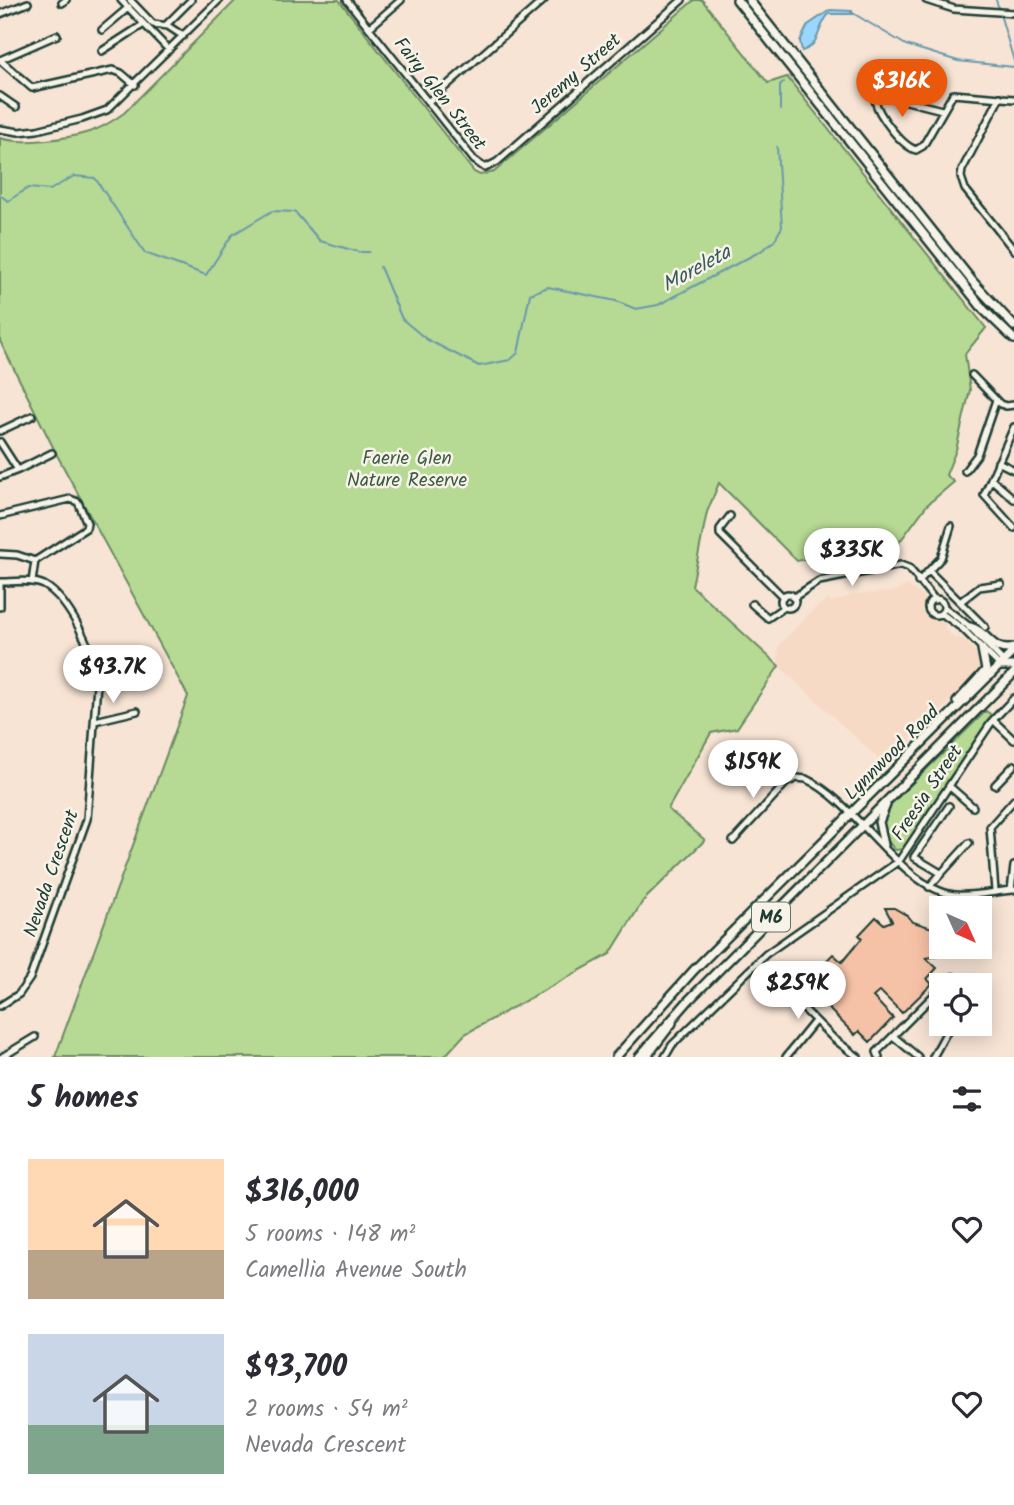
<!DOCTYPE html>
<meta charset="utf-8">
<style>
:root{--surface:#fff;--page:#f2f2f3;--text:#2b2b33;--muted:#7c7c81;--accent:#ea580c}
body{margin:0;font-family:Kalam,sans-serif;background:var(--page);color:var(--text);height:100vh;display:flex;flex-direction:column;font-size:26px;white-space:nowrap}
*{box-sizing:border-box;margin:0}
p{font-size:23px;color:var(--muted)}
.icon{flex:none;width:38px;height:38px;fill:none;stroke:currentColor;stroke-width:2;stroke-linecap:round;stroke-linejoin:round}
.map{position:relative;height:1057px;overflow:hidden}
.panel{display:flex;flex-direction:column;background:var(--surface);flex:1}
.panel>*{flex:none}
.needle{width:46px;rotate:135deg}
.fabs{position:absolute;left:929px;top:896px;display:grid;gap:14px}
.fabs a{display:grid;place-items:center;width:63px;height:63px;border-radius:0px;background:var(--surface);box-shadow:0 4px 18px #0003;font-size:35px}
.price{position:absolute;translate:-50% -60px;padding:0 16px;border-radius:24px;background:#fff;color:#222;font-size:23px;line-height:46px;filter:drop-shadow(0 2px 4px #0008)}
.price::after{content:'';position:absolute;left:50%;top:42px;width:21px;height:16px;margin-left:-10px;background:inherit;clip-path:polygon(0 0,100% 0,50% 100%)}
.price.current{background:var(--accent);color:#fff}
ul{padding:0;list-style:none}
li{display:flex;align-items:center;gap:21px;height:175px;padding:0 28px}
li span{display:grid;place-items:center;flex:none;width:196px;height:140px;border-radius:0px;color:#555}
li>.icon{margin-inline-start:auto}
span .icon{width:84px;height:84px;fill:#fffc;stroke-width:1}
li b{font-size:30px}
h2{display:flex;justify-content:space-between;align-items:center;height:84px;padding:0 28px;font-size:30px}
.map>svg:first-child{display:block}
.built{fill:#f7dac6}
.green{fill:#b6d993;stroke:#6a8b64;stroke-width:2}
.water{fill:#9bd6fc;stroke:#6999ac;stroke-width:2}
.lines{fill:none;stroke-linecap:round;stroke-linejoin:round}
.stream{stroke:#6999ac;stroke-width:2}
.building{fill:#f6c2a7;stroke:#1f3d34;stroke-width:2}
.minor-casing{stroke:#1f3d34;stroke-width:10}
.major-casing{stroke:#1f3d34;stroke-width:12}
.minor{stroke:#f7f3e8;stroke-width:5}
.major{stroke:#f7f3e8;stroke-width:7}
.labels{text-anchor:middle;stroke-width:5;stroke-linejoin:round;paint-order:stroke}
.shield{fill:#f7f3e8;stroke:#60746a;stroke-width:2}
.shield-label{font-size:18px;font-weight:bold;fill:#1f3d34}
.street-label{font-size:19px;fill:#1f3d34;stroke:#f7f3e8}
.park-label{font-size:19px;fill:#3d5c47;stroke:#f7f3e8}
.water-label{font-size:21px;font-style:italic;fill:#385c5c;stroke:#f7f3e8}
</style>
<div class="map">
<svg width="1014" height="1057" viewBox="0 0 1014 1057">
<rect width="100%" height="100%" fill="#f7e4d4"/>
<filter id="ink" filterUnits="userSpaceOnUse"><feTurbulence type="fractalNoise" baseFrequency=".0143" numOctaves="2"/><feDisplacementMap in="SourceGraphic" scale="14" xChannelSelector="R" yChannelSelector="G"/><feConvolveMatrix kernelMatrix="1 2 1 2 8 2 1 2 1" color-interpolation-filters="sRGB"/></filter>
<g filter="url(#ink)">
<path class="built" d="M907,585L923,596L925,611L937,621H945V629L955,639L958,637L968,643L983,662V669L885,765L778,665L779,645L814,609L828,599L832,602L856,594L893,592Z"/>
<path class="green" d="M236,0H339L474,172L480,175L494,172L694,0H702L768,83L787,77L986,328L965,354L970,390L956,450L946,475L954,482L927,505L898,544L895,541L797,561L719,483L707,512L692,586L779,666L737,728L711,733L668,809L705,840L643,901L610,954L465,1034L444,1057H55L188,696L58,457L0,341V138C22,145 66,139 89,132C102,128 113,121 124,113Z
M986,711L993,716L905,849L895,850L882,834V818L888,807Z"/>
<path class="water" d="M830,10L852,11L853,14H829C817,26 821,45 802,51L800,41L808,25Z"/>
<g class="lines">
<path class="stream" d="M996,0L999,9
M851,12L906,45L958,61L1014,67
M1000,14L1014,61
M780,110V86L784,82
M0,195L8,201L28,188L50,190L74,176L95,178L145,253L206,275L232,235L272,211L295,212L320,241L359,252H369
M380,267L402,319L426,339L479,366L510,360L518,353L530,294L548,287L616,301L636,309L658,305L761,251L774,241L782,227L777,147"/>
</g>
<path class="building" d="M885,908H894L908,916L913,922L942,931V947H947V955L926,958L937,968L927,979L932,984L902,1013L880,991L873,997L893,1018L870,1042L859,1031L855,1035L822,1002L819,1004L815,1000L823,986L821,966L833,954L842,962L862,938L859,935L876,917L884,924L892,921Z"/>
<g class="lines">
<g class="minor-casing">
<path id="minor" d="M121,0L169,50
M130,0L153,24L168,26L183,36
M347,0L474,160L485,168L497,162L682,0
M926,0L954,9L1014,13
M62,3L66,0
M0,14L28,3
M166,25L191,0
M369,28L401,0
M102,30L129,7
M102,51L144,24
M0,60L32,88L113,70L121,73L135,85
M0,60L57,35
M0,96L16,107
M1000,97L962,170L961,177L965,189L1014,250
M428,102L544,0
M942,110L883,95L875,100C878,115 902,146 916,150L923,146L953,94L1014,99
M0,129L19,132L37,130L82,119L107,110L219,0
M972,375L1000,404L1006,406L1014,405
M1014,427L984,495L1014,528
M0,431L32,416
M0,442L18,470L52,453
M998,462L1014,470
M965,471L977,455L996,400
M0,477L18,470
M991,479L1014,499
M0,516L70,499L78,502L87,523L86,528L35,561L32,582
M730,516L720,529V534L783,597
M0,554L17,555L35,561
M929,571L985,627
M0,582C13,582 32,579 44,585C69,599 97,656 97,684L87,819L30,978L19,994L0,1006
M918,582L941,558L951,526
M781 601a7 7 0 1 1 14 0a7 7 0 1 1-14 0Z
M793,598L819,581L901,565L909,568L935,600
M928 607a8 8 0 1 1 16 0a8 8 0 1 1-16 0Z
M960,602L979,587L1001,584
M752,604L768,618L784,607
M0,607V582
M944,607L970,627L1004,662
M941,613L963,629L1000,666
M993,720L1014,740
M95,721L137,711
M995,785L1014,765
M949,786L973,807
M733,841L786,783L797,778L806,779C858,803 901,888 955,895C973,897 996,891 1014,890
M939,872L914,857L949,806
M929,887L969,843
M1011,890L1014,866
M995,891L990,827L1014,800
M757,962L834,1039L858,1057
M943,985L953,977L963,985
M893,1036L918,1057
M2,1057L35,1037
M665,1057L672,1045L766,954L899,861L993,720L1014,698
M786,1057L815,1021
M879,1057L877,1052L942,987
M933,1057L951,1024"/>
</g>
<g class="major-casing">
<path id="major" d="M737,0L984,310L1014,339
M749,0L973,282L1014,326
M970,627C988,631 992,654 1014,648
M1000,666H1014
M957,702L986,670L982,649
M884,845L879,822L886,805
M616,1057L694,970L1014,651
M639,1057L689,1000L1014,673
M646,1057L672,1023"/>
</g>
<use href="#minor" class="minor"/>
<use href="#major" class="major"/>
</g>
</g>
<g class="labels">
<rect class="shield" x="752" y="902.5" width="38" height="29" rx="5"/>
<g class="shield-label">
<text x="771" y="923">M6</text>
</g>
<g class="street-label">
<text transform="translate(575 73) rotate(-41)" y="7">Jeremy Street</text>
<text transform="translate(441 93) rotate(52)" y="7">Fairy Glen Street</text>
<text transform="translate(891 752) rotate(-45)" y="7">Lynnwood Road</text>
<text transform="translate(926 792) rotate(-56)" y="7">Freesia Street</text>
<text transform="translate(50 873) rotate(-71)" y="7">Nevada Crescent</text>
</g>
<g class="park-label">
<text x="407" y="464">Faerie Glen<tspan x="407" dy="22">Nature Reserve</tspan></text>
</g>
<g class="water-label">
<text transform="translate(696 268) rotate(-29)" y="7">Moreleta</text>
</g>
</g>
</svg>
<div class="fabs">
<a><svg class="needle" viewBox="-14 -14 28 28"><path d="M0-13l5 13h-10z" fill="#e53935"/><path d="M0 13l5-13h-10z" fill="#7c7c81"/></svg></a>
<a><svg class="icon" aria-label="locate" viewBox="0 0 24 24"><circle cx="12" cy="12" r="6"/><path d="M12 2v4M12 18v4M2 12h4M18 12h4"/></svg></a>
</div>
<b class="price current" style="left:902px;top:119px">$316K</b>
<b class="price" style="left:852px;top:588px">$335K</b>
<b class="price" style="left:113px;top:705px">$93.7K</b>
<b class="price" style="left:753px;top:800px">$159K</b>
<b class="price" style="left:798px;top:1021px">$259K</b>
</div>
<section class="panel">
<h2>5 homes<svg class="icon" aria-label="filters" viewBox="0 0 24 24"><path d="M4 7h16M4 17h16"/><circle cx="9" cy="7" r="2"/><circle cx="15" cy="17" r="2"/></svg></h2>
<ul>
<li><span style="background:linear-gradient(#ffd9b3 65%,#b9a48a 0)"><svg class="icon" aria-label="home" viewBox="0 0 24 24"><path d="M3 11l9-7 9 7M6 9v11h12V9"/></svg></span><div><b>$316,000</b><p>5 rooms · 148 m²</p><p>Camellia Avenue South</p></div><svg class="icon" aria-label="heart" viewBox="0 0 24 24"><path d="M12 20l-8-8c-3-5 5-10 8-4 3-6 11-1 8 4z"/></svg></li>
<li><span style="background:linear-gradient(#c9d6e8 65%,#7fa58c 0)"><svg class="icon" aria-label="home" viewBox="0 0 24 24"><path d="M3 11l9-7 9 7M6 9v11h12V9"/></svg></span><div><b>$93,700</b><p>2 rooms · 54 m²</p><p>Nevada Crescent</p></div><svg class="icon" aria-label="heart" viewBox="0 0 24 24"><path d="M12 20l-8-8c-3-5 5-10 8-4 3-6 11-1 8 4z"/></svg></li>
</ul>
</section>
